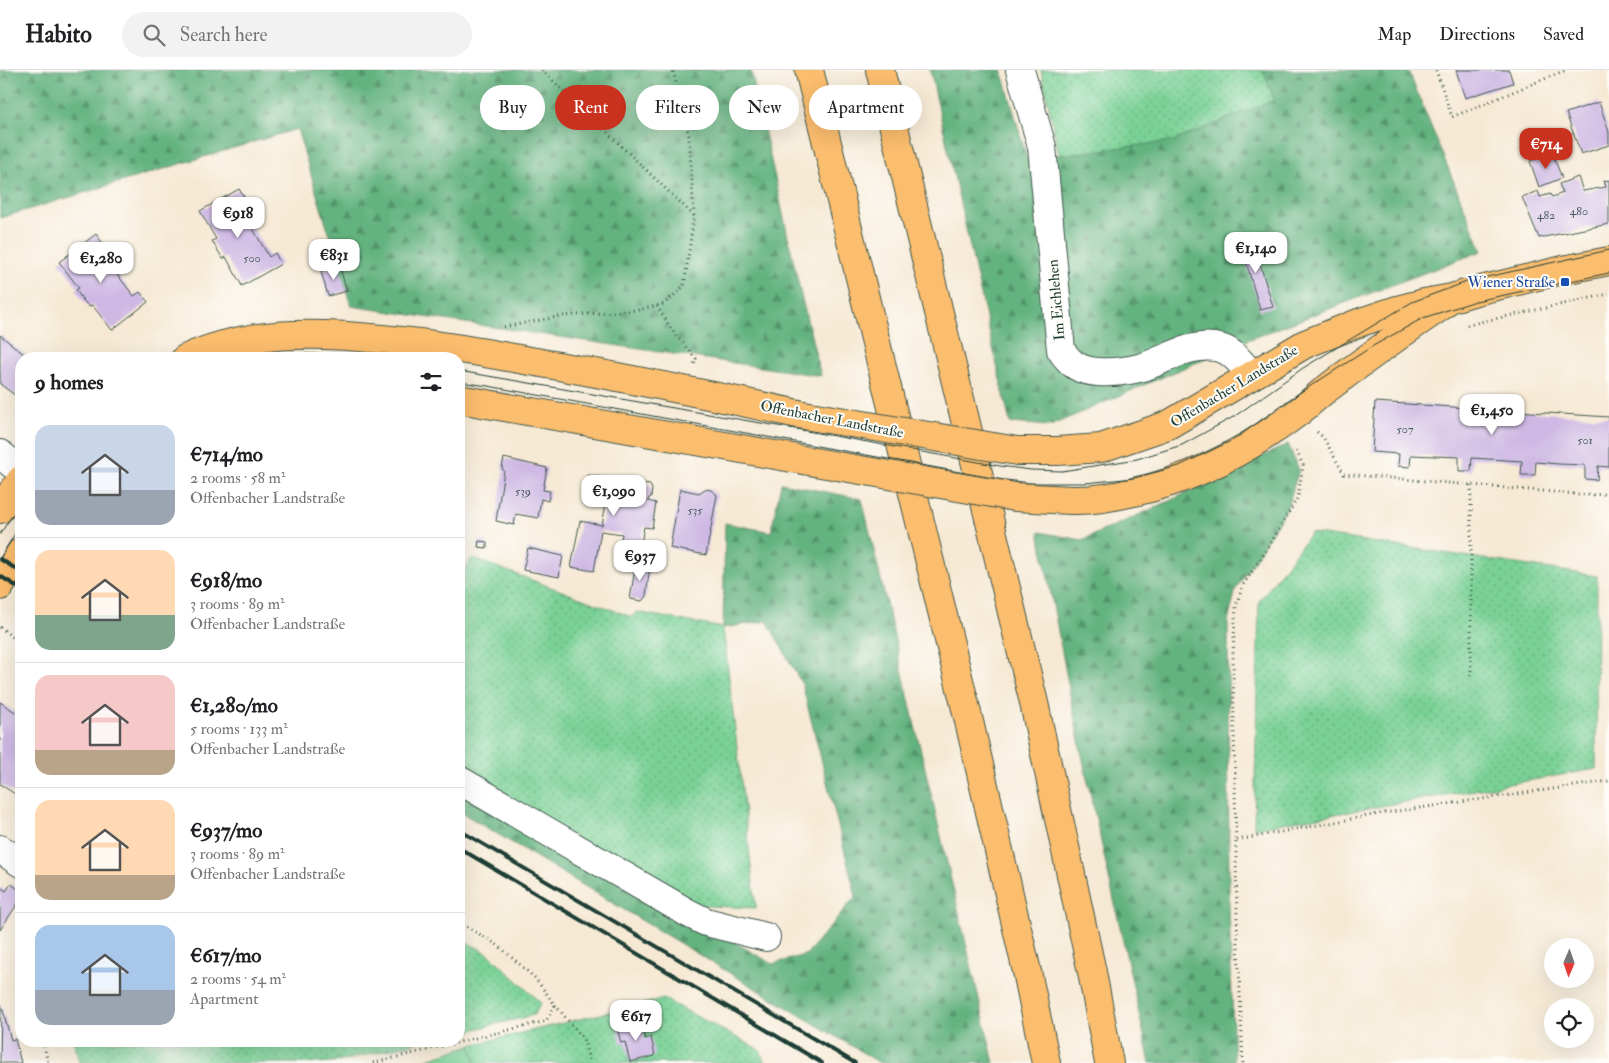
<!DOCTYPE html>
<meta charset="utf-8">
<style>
:root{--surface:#fff;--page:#f2f2f2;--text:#202124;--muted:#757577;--line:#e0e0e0;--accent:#c8321e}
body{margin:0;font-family:"IM FELL Double Pica",serif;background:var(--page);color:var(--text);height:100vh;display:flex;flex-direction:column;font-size:19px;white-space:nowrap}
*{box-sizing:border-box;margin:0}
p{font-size:16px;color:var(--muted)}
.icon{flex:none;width:28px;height:28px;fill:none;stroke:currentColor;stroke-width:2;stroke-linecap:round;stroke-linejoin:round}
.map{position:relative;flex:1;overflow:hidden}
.panel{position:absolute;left:15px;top:282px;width:450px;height:695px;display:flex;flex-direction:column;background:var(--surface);border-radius:20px;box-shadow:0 5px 20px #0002}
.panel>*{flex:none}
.guide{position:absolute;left:480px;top:15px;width:475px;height:45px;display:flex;gap:10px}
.needle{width:32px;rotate:182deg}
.controls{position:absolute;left:1544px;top:868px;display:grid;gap:10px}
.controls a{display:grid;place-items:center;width:50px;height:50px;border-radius:50%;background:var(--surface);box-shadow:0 5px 20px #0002;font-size:25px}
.price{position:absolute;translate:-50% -42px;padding:0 11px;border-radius:10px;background:#fff;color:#222;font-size:16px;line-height:32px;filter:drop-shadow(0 1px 2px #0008)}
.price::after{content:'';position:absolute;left:50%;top:30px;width:15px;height:11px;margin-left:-8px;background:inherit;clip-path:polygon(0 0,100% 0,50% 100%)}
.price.active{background:var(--accent);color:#fff}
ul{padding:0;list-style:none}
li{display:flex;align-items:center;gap:15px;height:125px;padding:0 20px}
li+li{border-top:1px solid var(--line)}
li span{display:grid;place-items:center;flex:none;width:140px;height:100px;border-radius:15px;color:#555}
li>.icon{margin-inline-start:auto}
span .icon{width:60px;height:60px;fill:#fffc;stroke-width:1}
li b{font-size:21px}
h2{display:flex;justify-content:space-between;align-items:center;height:60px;padding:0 20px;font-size:21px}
.chip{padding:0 18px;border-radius:22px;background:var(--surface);box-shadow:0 5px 20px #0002;font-size:18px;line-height:45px}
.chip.active{background:var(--accent);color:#fff}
header{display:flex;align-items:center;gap:30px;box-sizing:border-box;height:70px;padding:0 25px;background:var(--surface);border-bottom:1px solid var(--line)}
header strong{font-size:24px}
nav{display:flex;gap:28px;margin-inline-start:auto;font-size:18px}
.search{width:350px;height:45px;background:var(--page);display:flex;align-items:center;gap:12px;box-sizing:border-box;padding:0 18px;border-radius:28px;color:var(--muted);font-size:19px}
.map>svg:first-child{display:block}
.grass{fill:#7ad196;stroke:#4c8765}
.forest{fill:url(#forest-firs);stroke:#41785a}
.park{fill:url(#park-dots);stroke:#4c8765}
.building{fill:#ceb8e4}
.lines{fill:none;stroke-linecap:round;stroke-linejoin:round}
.minor-casing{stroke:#3f574c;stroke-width:30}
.major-casing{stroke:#3f574c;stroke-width:30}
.highway-casing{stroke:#3f574c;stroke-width:30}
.path{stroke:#3f574c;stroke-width:3;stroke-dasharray:1 4;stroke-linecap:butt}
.minor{stroke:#fff;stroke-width:28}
.major{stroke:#fbbd6e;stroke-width:28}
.highway{stroke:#fbbd6e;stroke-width:28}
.tram{stroke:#1f3d34;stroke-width:1}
.rail{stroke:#1f3d34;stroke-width:4}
.major-bridge-casing{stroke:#3f574c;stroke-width:30;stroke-linecap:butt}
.major-bridge{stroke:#fbbd6e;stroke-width:28}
.transit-dot{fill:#1a4fb4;stroke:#fdfcf7;stroke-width:2}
.labels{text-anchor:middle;stroke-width:4;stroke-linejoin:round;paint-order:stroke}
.number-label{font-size:12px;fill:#4b5c60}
.transit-label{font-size:15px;fill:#164399;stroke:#fdfcf7;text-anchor:end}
.street-label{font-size:15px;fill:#1f3d34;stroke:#fdfcf7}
</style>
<header>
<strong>Habito</strong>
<div class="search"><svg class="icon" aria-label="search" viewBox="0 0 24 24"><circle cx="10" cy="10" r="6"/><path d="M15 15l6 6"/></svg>Search here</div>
<nav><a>Map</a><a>Directions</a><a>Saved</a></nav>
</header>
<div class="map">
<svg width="1609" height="993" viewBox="0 0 1609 993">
<defs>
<pattern id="forest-firs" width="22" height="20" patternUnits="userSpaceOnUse" patternTransform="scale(1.25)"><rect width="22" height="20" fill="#63b37f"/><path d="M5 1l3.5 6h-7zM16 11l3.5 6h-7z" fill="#519369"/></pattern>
<pattern id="park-dots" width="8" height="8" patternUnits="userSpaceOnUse" patternTransform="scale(1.25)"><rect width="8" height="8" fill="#7ad196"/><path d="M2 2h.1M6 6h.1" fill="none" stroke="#63ab7b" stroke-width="1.8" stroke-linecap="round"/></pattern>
</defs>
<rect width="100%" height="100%" fill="#fdfcf7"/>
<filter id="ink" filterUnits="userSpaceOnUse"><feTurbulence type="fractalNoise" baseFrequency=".02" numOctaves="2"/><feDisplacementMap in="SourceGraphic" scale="10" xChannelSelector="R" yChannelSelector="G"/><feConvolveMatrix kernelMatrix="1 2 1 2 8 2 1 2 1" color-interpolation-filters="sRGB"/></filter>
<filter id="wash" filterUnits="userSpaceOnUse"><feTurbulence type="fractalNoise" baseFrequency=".0096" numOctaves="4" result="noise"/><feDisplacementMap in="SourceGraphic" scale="20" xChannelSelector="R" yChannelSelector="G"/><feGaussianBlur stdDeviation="1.12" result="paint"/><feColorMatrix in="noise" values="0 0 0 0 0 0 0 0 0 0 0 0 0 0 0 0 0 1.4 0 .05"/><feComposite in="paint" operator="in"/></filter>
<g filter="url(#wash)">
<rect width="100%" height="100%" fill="#f6e9d4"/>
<path class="grass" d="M471,975L476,993H415Z"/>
<path class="forest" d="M0,0H751L801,225L821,306L351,236L297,59L0,148Z
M930,0H1002L1027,89L1173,71L1274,30L1263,0H1408L1482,181L1255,267L1050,356L1010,353Z
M1288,374L1299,400L1287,438L1236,519L1228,551L1229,832L1234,993H1150L1081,681L1039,462L1082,470L1163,434Z
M781,413L862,429L994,993H880L459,741V717L773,894L807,884L856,826L802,614L767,551L723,558L725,453L771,462Z"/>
<path class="park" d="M1041,0H1263L1274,30L1173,71L1059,85Z
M1311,463L1597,506L1596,699L1254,758L1259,531Z
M472,488L632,547L636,542L723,558L756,838L687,835L459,698V509Z
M459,868L489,884L541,933L534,945L459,963Z
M664,929L760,980L765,993H476L471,975Z
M73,971H423L341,991L315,993H83L80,992Z"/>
<g id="blocks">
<path class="building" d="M1456,0H1509L1513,13L1465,28Z
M1599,32L1609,62V75L1581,84L1566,43Z
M1552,83L1562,108L1539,117L1530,91Z
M1578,107L1583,121L1606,117L1604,111L1609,110V154L1539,168L1522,127L1538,121L1540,127L1550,124L1552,127L1555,126L1563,123L1559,114Z
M239,119L246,130L239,134L269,187L275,183L281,194L242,216L226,187L223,189L212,171L216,169L200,141Z
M96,164L103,174L97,179L134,226L140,222L148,232L112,260L92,235L89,237L82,229L76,220L79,218L59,192Z
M1252,168L1273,237L1260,240L1240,171Z
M339,195L347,221L328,226L321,201Z
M0,265L30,289H21V319L16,326L0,314Z
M1375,332L1609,347V397L1598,396L1597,410L1585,409V395L1559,394L1536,392L1535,405H1521L1522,391L1472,388L1471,401H1459V387L1411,385L1410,397L1398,396L1399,384L1372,382Z
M504,388L547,398L543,420L550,421L548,431L541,429L538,448L516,444L514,455L496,451L504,401L502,398Z
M588,405L650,415L652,419L651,427L649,428L648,431L656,433L652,458L644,457L640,479L620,475L622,464L601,461L594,501L571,497L580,451L602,455L606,434L584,430Z
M680,419L699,423L705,419L711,420L717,425L706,485L670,478Z
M479,471L487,472V478L478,477Z
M528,478L563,486L559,507L523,500Z
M636,493L650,495L646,526L642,531L630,529Z
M0,632L21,646V728L0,714Z
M11,814L21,821L18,829L20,830L0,860V817L6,821Z
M1,934L11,970L15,969L21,993H0Z
M641,952L645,969L651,967L655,986L630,992L625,972L621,973L617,958Z"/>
</g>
</g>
<g filter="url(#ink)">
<use href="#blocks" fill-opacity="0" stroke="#3f574c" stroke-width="1"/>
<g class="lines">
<g class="minor-casing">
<path id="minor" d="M1020,0L1042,77L1061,280C1070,294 1080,301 1098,302C1113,303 1128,301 1143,297C1168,289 1192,271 1220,278C1233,281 1243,295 1251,305
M0,384L21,401
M459,710L688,843L706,852L766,867
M0,779L21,793"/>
</g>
<g class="major-casing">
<path id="major" d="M185,289C247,260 316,262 382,269C439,274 496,285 553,295C635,310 716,326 798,344
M459,329L809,391
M1057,381L1101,378L1168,355L1305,274L1361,252L1397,240L1424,233L1452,228L1476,221L1563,200L1609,191
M1071,430C1093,431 1113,427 1134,422C1195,409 1250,379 1300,341C1310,333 1319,324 1329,317C1366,289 1404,261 1443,235
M0,439L21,410
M0,516L21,482"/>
</g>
<g class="highway-casing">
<path id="highway" d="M809,0L968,647L1028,906L1046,993
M880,0L1034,633L1092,902L1109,993"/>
</g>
<path class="path" d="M542,0L694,146
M1436,0L1452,47L1566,0
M657,236L672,260L696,289L694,295
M1467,255L1609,224
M504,257L562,246L638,240L664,234L684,216L694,146L689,66L673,0
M1317,362L1323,367L1344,404L1588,425L1609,424
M1471,415V606
M0,557L21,574
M1237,770L1384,743L1609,711
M21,865V869
M555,935L583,968L590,993
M43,971L48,993
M373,993L546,951L555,935L535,908L499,876L459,852
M1243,993L1237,852L1233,582L1236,536L1243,515L1269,476L1298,427L1303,395L1295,378"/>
<use href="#minor" class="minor"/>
<use href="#major" class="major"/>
<use href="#highway" class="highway"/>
<path class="tram" d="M244,289C290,280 327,284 373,289
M459,301L801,360L1000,396L1031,400L1062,401L1137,389L1182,375L1235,346L1303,298L1412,232L1469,211L1609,180
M459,312L488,316L998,409L1030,413H1085L1134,408L1179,396L1235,369L1290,329L1373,276L1423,248L1476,231L1609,203
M0,464L21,432
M0,488L21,454"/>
<path class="rail" d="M0,489L21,502
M0,506L21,519
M459,760L855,993
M459,778L822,993"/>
<g class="major-bridge-casing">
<path id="major-bridge" d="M798,344L1017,381H1057
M809,391L1015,427L1071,430"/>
</g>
<use href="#major-bridge" class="major-bridge"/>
</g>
</g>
<rect class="transit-dot" x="1560" y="207" width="10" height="10" rx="2.5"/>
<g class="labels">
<g class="number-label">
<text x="1579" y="145">480</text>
<text x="1546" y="149">482</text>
<text x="252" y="192">500</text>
<text x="1405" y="363">507</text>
<text x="1585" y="374">501</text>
<text x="523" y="425">539</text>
<text x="695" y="444">535</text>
</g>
<g class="transit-label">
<text x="1555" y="217">Wiener Straße</text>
</g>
<g class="street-label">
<text transform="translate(1056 230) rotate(-95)" y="5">Im Eichlehen</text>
<text transform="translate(1234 316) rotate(-31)" y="5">Offenbacher Landstraße</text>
<text transform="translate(832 349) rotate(11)" y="5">Offenbacher Landstraße</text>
</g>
</g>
</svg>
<div class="controls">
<a><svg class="needle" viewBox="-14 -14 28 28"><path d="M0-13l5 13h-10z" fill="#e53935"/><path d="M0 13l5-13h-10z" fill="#757577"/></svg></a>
<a><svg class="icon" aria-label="locate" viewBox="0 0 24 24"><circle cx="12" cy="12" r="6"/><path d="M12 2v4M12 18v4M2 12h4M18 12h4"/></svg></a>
</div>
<b class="price active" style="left:1546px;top:100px">€714</b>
<b class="price" style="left:238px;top:169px">€918</b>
<b class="price" style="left:1256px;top:204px">€1,140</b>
<b class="price" style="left:334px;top:211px">€831</b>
<b class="price" style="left:101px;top:214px">€1,280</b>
<b class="price" style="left:1492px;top:366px">€1,450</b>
<b class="price" style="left:614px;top:447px">€1,090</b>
<b class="price" style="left:640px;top:512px">€937</b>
<b class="price" style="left:636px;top:972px">€617</b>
<div class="guide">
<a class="chip">Buy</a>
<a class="chip active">Rent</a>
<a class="chip">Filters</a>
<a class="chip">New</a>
<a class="chip">Apartment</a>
</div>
<section class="panel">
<h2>9 homes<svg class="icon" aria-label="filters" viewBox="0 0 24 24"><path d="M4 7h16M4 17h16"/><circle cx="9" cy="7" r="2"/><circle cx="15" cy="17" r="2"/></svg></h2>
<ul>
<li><span style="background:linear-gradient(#c9d6e8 65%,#9aa5b1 0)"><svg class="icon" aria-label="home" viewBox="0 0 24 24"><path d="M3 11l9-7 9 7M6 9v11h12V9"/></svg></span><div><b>€714/mo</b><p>2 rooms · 58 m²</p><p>Offenbacher Landstraße</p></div></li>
<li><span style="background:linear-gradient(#ffd9b3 65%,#7fa58c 0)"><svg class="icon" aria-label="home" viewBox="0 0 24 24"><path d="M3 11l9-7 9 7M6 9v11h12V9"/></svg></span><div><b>€918/mo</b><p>3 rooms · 89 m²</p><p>Offenbacher Landstraße</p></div></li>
<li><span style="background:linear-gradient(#f6c9c9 75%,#b9a48a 0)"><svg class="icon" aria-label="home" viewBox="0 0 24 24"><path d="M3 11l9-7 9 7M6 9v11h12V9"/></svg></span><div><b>€1,280/mo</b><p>5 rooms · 133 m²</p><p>Offenbacher Landstraße</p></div></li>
<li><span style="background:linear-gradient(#ffd9b3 75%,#b9a48a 0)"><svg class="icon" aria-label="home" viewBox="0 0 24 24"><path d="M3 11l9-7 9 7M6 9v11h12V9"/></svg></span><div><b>€937/mo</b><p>3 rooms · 89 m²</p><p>Offenbacher Landstraße</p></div></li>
<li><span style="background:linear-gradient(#a9c7e8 65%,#9aa5b1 0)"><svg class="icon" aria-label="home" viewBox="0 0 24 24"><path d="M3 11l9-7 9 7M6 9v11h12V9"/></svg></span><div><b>€617/mo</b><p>2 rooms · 54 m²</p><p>Apartment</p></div></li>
</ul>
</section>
</div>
